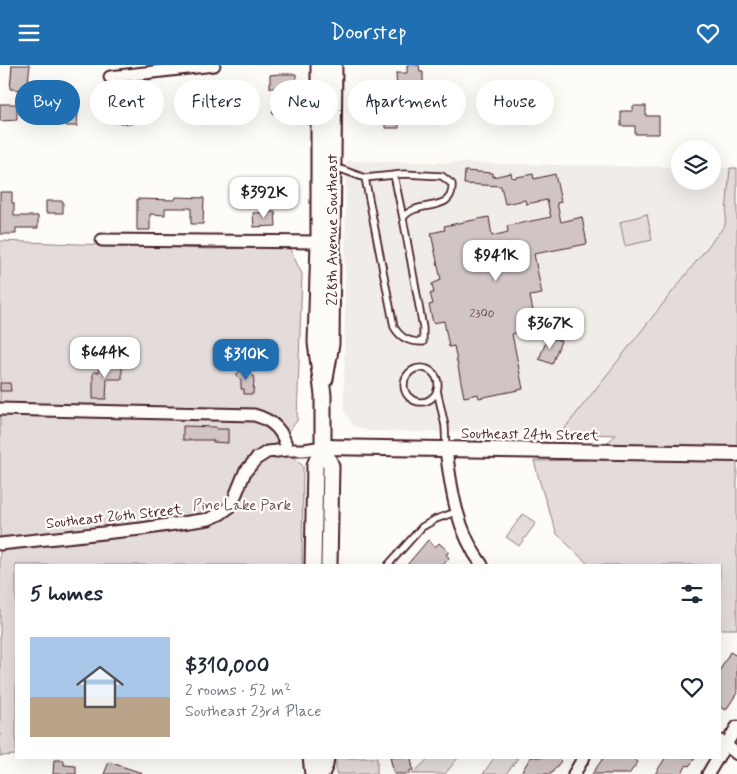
<!DOCTYPE html>
<meta charset="utf-8">
<style>
:root{--surface:#fff;--page:#f2f2f3;--text:#1f2937;--muted:#747a83;--accent:#1f6fb2}
body{margin:0;font-family:Mynerve,sans-serif;background:var(--page);color:var(--text);height:100vh;display:flex;flex-direction:column;font-size:19px;white-space:nowrap}
*{box-sizing:border-box;margin:0}
p{font-size:16px;color:var(--muted)}
.icon{flex:none;width:28px;height:28px;fill:none;stroke:currentColor;stroke-width:2;stroke-linecap:round;stroke-linejoin:round}
.map{position:relative;flex:1;overflow:hidden}
.side{position:absolute;left:15px;top:499px;width:706px;height:195px;display:flex;flex-direction:column;background:var(--surface);border-radius:0px;box-shadow:0 5px 20px #0002}
.side>*{flex:none}
.banner{position:absolute;left:15px;top:15px;width:708px;height:45px;display:flex;gap:10px}
.fabs{position:absolute;left:671px;top:75px;display:grid;gap:10px}
.fabs a{display:grid;place-items:center;width:50px;height:50px;border-radius:50%;background:var(--surface);box-shadow:0 5px 20px #0002;font-size:25px}
.price{position:absolute;translate:-50% -42px;padding:0 11px;border-radius:10px;background:#fff;color:#222;font-size:16px;line-height:32px;filter:drop-shadow(0 1px 2px #0008)}
.price::after{content:'';position:absolute;left:50%;top:30px;width:15px;height:11px;margin-left:-8px;background:inherit;clip-path:polygon(0 0,100% 0,50% 100%)}
.price.selected{background:var(--accent);color:#fff}
ul{padding:0;list-style:none}
li{display:flex;align-items:center;gap:15px;height:125px;padding:0 15px}
li span{display:grid;place-items:center;flex:none;width:140px;height:100px;border-radius:0px;color:#555}
li>.icon{margin-inline-start:auto}
span .icon{width:60px;height:60px;fill:#fffc;stroke-width:1}
li b{font-size:21px}
h2{display:flex;justify-content:space-between;align-items:center;height:60px;padding:0 15px;font-size:21px}
.chip{padding:0 18px;border-radius:22px;background:var(--surface);box-shadow:0 5px 20px #0002;font-size:18px;line-height:45px}
.chip.selected{background:var(--accent);color:#fff}
header{display:flex;justify-content:space-between;align-items:center;height:65px;padding:0 15px;background:var(--accent);color:#fff;font-size:22px;font-weight:600}
.map>svg:first-child{display:block}
.built{fill:#f0ece8}
.green{fill:#e3dcda;stroke:#967e82}
.building{fill:#d0c5c4;stroke:#4a1f2b}
.lines{fill:none;stroke-linecap:round;stroke-linejoin:round}
.service-casing{stroke:#4a1f2b;stroke-width:9}
.minor-casing{stroke:#4a1f2b;stroke-width:15}
.tertiary-casing{stroke:#4a1f2b;stroke-width:18}
.secondary-casing{stroke:#4a1f2b;stroke-width:19}
.service{stroke:#fdfcf7;stroke-width:5.5}
.minor{stroke:#fdfcf7;stroke-width:11}
.tertiary{stroke:#fdfcf7;stroke-width:14}
.secondary{stroke:#fdfcf7;stroke-width:15}
.labels{text-anchor:middle;stroke-width:4.5;stroke-linejoin:round;paint-order:stroke}
.number-label{font-size:12px;fill:#6c4851}
.street-label{font-size:15px;fill:#4a1f2b;stroke:#fdfcf7}
.park-label{font-size:15px;fill:#704e57;stroke:#fdfcf7}
</style>
<header><svg class="icon" aria-label="menu" viewBox="0 0 24 24"><path d="M4 6h16M4 12h16M4 18h16"/></svg>Doorstep<svg class="icon" aria-label="heart" viewBox="0 0 24 24"><path d="M12 20l-8-8c-3-5 5-10 8-4 3-6 11-1 8 4z"/></svg></header>
<div class="map">
<svg width="737" height="709" viewBox="0 0 737 709">
<rect width="100%" height="100%" fill="#fdfcf7"/>
<filter id="ink" filterUnits="userSpaceOnUse"><feTurbulence type="fractalNoise" baseFrequency=".02" numOctaves="2"/><feDisplacementMap in="SourceGraphic" scale="10" xChannelSelector="R" yChannelSelector="G"/><feConvolveMatrix kernelMatrix="1 2 1 2 8 2 1 2 1" color-interpolation-filters="sRGB"/></filter>
<g filter="url(#ink)">
<path class="built" d="M346,96L680,102V116H712L713,103H730L725,160L561,368L369,366L354,361L344,346Z"/>
<path class="green" d="M730,103H737V564H720V500H589L557,469L542,425L534,396L586,395L616,370L561,368L725,160Z
M647,149L652,175L625,181L620,157Z
M0,176L209,184L289,182L302,209L297,356L278,378L303,401L302,500H16V690L0,691Z
M523,449L536,458L519,481L506,472Z
M430,692H458V693L445,709H412Z
M336,693H377V709H336Z
M494,693V692L518,693L506,709H483Z"/>
<path class="building" d="M12,0H30L27,25L10,24Z
M407,0H419L420,7H423V18H405L404,54H399V63H385V27H397L396,8H407Z
M280,9H296V23H270V10Z
M234,18L240,21L251,44L247,47L249,51L242,55L237,47L232,50L225,38L232,34L225,23Z
M277,34L298,42L293,56L272,48Z
M108,35L125,36V42L134,43L132,59L106,57Z
M0,39H17V55L0,56Z
M633,41H646V51H659V69H635V61H621V46H633Z
M66,48H78L77,61H66Z
M465,106L493,108V112L511,108L512,113L533,109L534,114L555,109L561,137L557,138L561,157L582,152L587,179L534,189L542,229L530,231L535,256L519,260L521,267L512,269L523,324L479,333L478,329L464,332L454,281L449,282L444,256L433,258L429,240L433,239L430,228H434L432,219L441,215L431,168L445,165L444,161L489,152L492,171L508,167L507,161L551,152L547,135L526,139L525,135L505,139L501,121L464,119Z
M0,127H12V138H14V151H38V163H16V169H0Z
M176,132L204,133L203,159H191V143H165V150L150,149V165H137V134L175,135Z
M46,136H63V148H46Z
M275,147L276,161L254,162L253,148Z
M548,272L561,276L552,299L539,294Z
M99,296L112,297V301L122,302V314H107L106,334H93V307H99Z
M244,302L254,312L253,329H244V324H241V315L236,310Z
M0,318H10L11,326H0Z
M183,361L216,362V364H228V378L213,377V375H183Z
M428,475L435,482L439,478L449,487L446,489L449,493L443,500H407Z
M730,587L737,591V628L726,645L720,642V605Z
M390,692H411L413,705L409,706L410,709H394Z
M531,692H557L561,696L551,709H520Z
M604,692H632L638,697L629,709H592Z
M666,692H696L689,701L687,700L681,709H655Z
M54,695H64V700L76,701V709H53Z
M109,697L142,708L141,709H104Z"/>
<g class="lines">
<g class="service-casing">
<path id="service" d="M335,102L365,113L404,109L442,111L452,119C454,150 417,133 403,153L423,263V277C410,277 401,274 394,262L365,113
M394,110L403,153
M404 320a17 17 0 1 1 34 0a17 17 0 1 1-34 0Z
M437,325L445,361L446,384
M388,500L422,462L436,454L456,447"/>
</g>
<g class="minor-casing">
<path id="minor" d="M110,12L214,0
M102,175L319,177
M0,344L254,350C273,355 284,366 287,385H304L323,382
M446,384C451,425 457,466 482,500
M0,479L141,464L209,454L220,449L231,441L245,407L256,394L267,387L287,385
M721,676L737,689
M720,689L737,662
M574,709L584,692
M708,709L718,692"/>
</g>
<g class="tertiary-casing">
<path id="tertiary" d="M323,382L737,389"/>
</g>
<g class="secondary-casing">
<path id="secondary" d="M319,0V177L316,278L323,330V382L331,401L329,500
M325,314L331,279L334,0
M313,500L315,400L323,382
M311,692L313,709
M321,709L325,700L326,692"/>
</g>
<use href="#service" class="service"/>
<use href="#minor" class="minor"/>
<use href="#tertiary" class="tertiary"/>
<use href="#secondary" class="secondary"/>
</g>
</g>
<g class="labels">
<g class="number-label">
<text x="482" y="252">2300</text>
</g>
<g class="street-label">
<text transform="translate(332 165) rotate(-90)" y="5">228th Avenue Southeast</text>
<text transform="translate(530 369) rotate(1)" y="5">Southeast 24th Street</text>
<text transform="translate(114 451) rotate(-6)" y="5">Southeast 26th Street</text>
</g>
<g class="park-label">
<text x="242" y="445">Pine Lake Park</text>
</g>
</g>
</svg>
<div class="fabs">
<a><svg class="icon" aria-label="layers" viewBox="0 0 24 24"><path d="M12 4l9 5-9 5-9-5zM3 14l9 5 9-5"/></svg></a>
</div>
<b class="price" style="left:264px;top:154px">$392K</b>
<b class="price" style="left:496px;top:217px">$941K</b>
<b class="price" style="left:550px;top:285px">$367K</b>
<b class="price" style="left:105px;top:314px">$644K</b>
<b class="price selected" style="left:246px;top:316px">$310K</b>
<div class="banner">
<a class="chip selected">Buy</a>
<a class="chip">Rent</a>
<a class="chip">Filters</a>
<a class="chip">New</a>
<a class="chip">Apartment</a>
<a class="chip">House</a>
</div>
<section class="side">
<h2>5 homes<svg class="icon" aria-label="filters" viewBox="0 0 24 24"><path d="M4 7h16M4 17h16"/><circle cx="9" cy="7" r="2"/><circle cx="15" cy="17" r="2"/></svg></h2>
<ul>
<li><span style="background:linear-gradient(#a9c7e8 60%,#b9a48a 0)"><svg class="icon" aria-label="home" viewBox="0 0 24 24"><path d="M3 11l9-7 9 7M6 9v11h12V9"/></svg></span><div><b>$310,000</b><p>2 rooms · 52 m²</p><p>Southeast 23rd Place</p></div><svg class="icon" aria-label="heart" viewBox="0 0 24 24"><path d="M12 20l-8-8c-3-5 5-10 8-4 3-6 11-1 8 4z"/></svg></li>
</ul>
</section>
</div>
